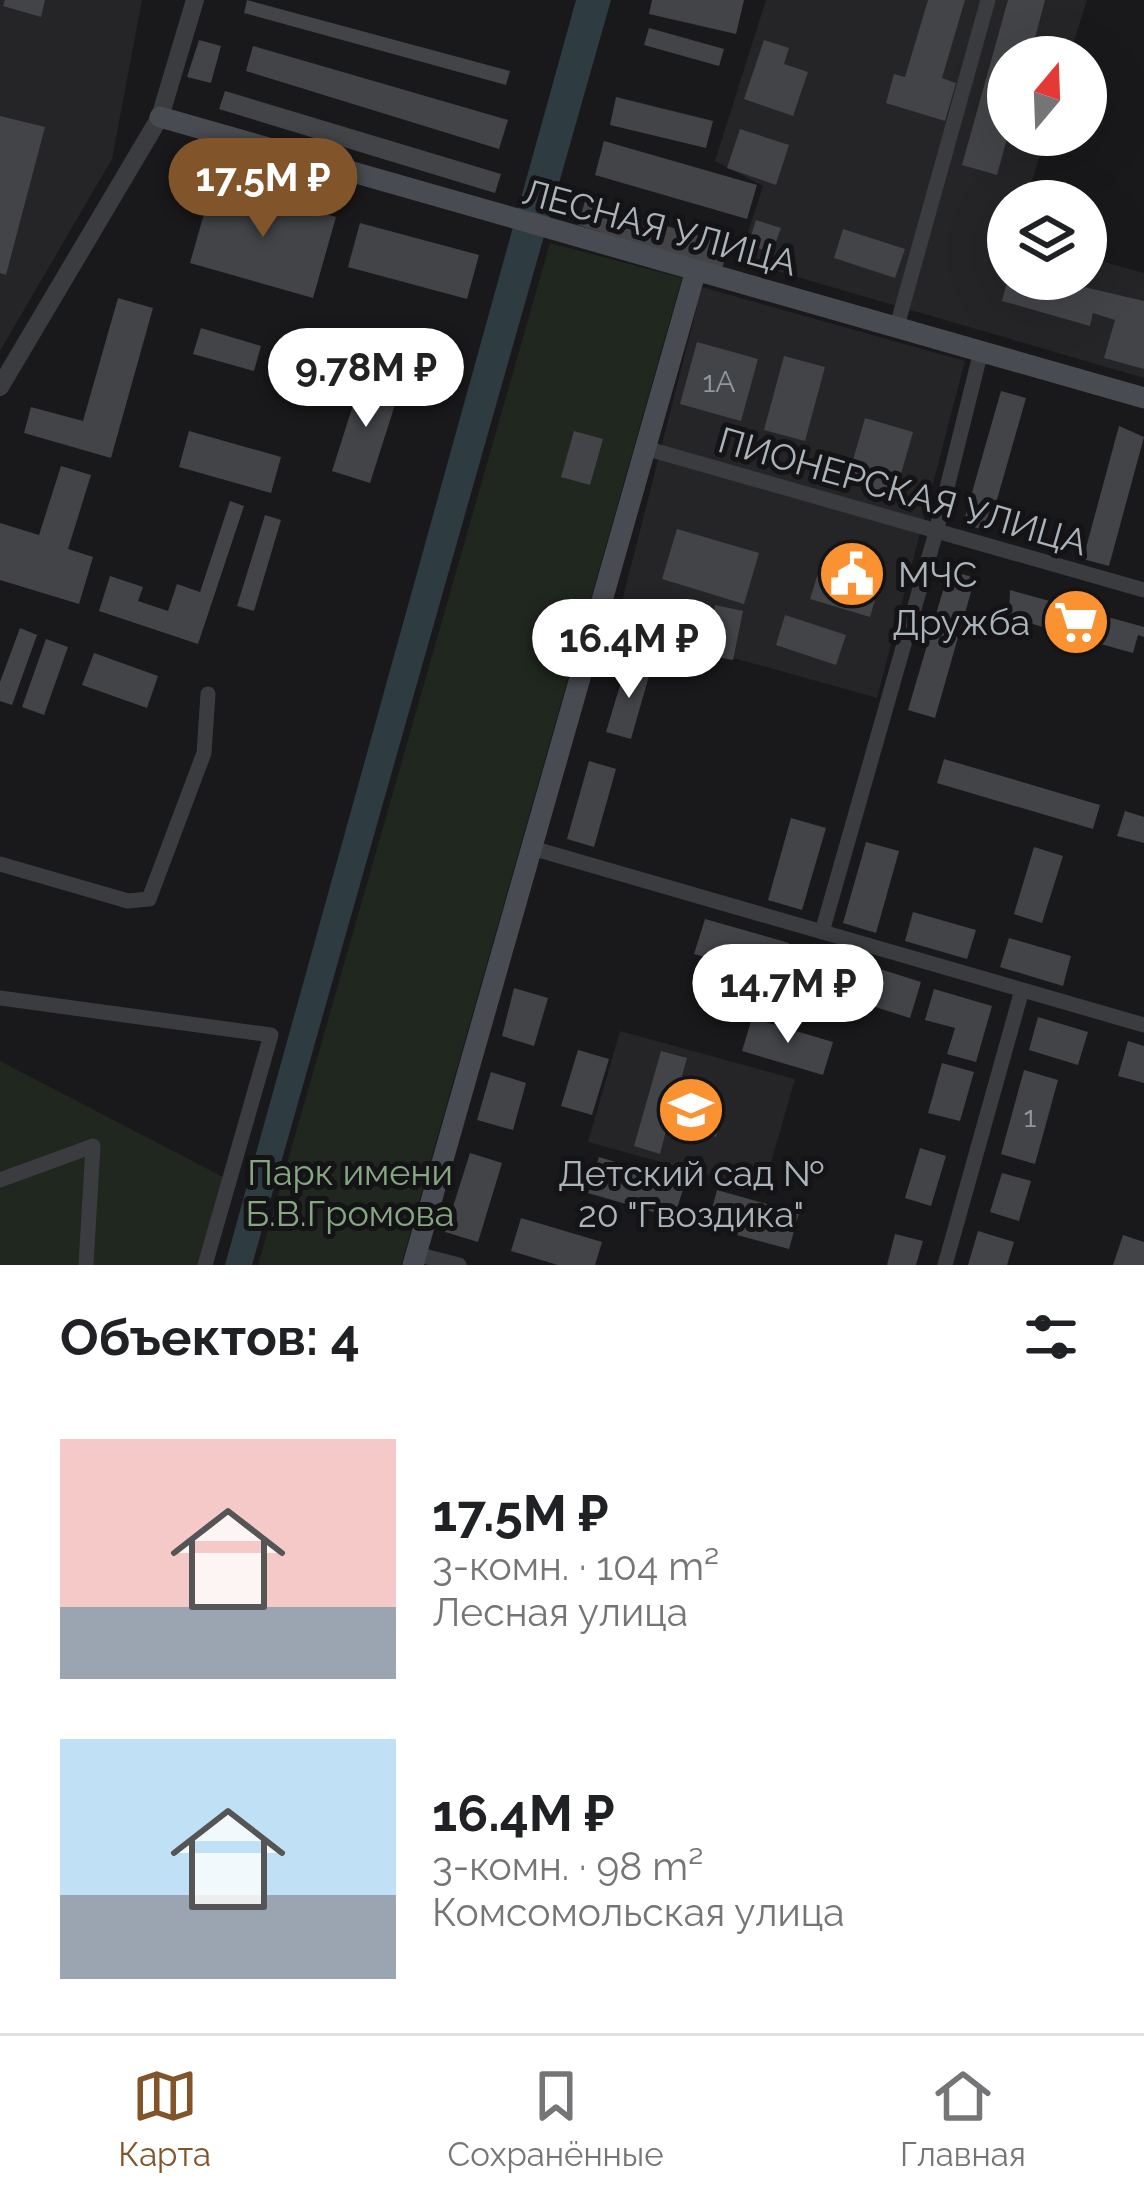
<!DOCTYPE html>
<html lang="ru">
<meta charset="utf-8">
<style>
:root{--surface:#fff;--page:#f2f2f2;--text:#202124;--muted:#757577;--line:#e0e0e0;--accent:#82542a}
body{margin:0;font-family:Raleway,sans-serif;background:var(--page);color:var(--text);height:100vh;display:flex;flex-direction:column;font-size:45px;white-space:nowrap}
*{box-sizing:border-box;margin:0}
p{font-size:39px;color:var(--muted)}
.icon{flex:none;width:66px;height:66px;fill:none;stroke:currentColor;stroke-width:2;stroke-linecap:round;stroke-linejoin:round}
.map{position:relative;height:1265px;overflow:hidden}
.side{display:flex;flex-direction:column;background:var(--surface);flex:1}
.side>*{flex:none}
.needle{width:78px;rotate:19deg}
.buttons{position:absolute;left:987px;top:36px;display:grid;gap:24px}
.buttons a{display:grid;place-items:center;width:120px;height:120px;border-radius:50%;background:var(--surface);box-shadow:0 12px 48px #0002;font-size:60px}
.price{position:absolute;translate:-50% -102px;padding:0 27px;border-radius:42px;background:#fff;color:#222;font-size:39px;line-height:78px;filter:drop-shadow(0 3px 6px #0008)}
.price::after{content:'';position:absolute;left:50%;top:72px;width:36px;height:27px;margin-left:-18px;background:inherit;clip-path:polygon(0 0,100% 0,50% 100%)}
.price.current{background:var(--accent);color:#fff}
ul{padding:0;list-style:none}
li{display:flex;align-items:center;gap:36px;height:300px;padding:0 60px}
li span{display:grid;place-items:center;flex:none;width:336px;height:240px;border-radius:0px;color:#555}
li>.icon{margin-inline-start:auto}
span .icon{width:144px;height:144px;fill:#fffc;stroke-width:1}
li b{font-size:51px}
h2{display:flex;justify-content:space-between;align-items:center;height:144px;padding:0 60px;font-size:51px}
.tabs{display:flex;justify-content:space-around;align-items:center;height:168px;border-top:3px solid var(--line);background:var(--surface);font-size:33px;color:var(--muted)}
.tabs a{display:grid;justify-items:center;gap:6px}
.tabs .current{color:var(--accent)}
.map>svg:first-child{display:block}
.built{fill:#252528}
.green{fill:#1f271e}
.water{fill:#2e3b40}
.building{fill:#434448}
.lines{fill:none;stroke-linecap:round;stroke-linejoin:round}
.minor{stroke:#3a3c40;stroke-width:15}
.tertiary{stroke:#3a3c40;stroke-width:18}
.secondary{stroke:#484b51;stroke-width:21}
.labels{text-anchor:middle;stroke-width:10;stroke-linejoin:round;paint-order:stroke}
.number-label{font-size:30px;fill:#91979e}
.street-label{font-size:36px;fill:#abb3bb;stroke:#141416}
.poi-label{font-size:36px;fill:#abb3bb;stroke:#141416;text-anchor:start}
.park-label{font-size:36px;fill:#86a781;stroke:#141416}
</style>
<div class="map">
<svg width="1144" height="1265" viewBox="0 0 1144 1265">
<rect width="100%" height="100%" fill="#19191b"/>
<path class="built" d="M0,0H142L112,159L0,351Z
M766,0H1087L1069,57H1008V135H1046L1026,201H1008V279H1086V257L1144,273V378L739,260L763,186L715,161Z
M702,287L965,361L877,698L616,625Z
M620,1031L795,1079L763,1190L588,1142Z"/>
<path class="green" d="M550,243L682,278L401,1265H258Z
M0,1061L225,1178L198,1265H0Z"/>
<path class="water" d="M576,0H611L252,1265H225Z"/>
<path class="building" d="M5,0H45L41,17L3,6Z
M247,0L510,71L506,85L244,13Z
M652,0H744L736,34L649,14Z
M928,0H965L942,78L956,83L945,121L886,103L894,74L905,77Z
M1008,0H1045L1030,57H1008V135L997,175L962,165Z
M649,28L724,49L719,66L644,45Z
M199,40L221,46L211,83L187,77Z
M764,40L789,48L784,64L808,72L793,116L744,99Z
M253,46L508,120L499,149L246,71Z
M225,91L501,174L495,193L219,109Z
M616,97L713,121L706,148L610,125Z
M0,116L45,127L6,275L0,273Z
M740,129L789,145L776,185L727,168Z
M604,141L757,185L747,219L595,175Z
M213,182L336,217L313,298L190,263Z
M585,201L729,245L722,269L578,225Z
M756,220L781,228L772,253L748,245Z
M360,223L479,255L467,299L348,267Z
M843,229L905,249L895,278L834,258Z
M1008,279H1050L1144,301V369L1104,358L1115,320L1093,313L1090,326L1002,301Z
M118,298L153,308L111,458L24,433L31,407L83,421Z
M201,328L261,346L254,371L193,354Z
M697,342L758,359L741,421L680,404Z
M784,356L825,367L805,441L764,430Z
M362,377L400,389L370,483L332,471Z
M1001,391L1026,398L988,531L963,524Z
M865,418L913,432L895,495L847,481Z
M1119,426L1144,437L1109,566L1083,559Z
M189,431L281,457L271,493L179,467Z
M574,431L603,439L590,485L561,477Z
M61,466L91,475L68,549L93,557L79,604L0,580V523L39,535Z
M230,501L244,506L198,644L99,611L110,576L143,587L138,601L168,611L177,584L200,592Z
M265,515L281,520L254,611L237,606Z
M677,529L759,553L744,604L662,579Z
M824,554L883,572L870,617L810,599Z
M949,570L975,578L935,718L908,710Z
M1010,590L1144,627V637L1138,635L1133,653L1090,641L1089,646L1081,644L1083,639L1009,617Z
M715,605L743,611L733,660L705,655Z
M785,615L846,635L836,665L776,645Z
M20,628L37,635L12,705L0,701V682Z
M46,639L68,647L44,715L22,707Z
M94,653L158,676L147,708L82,685Z
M627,662L651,669L631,739L606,732Z
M944,759L1100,805L1093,829L937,783Z
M589,761L616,769L594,847L567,839Z
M1125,811L1144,817V843L1117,836Z
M791,818L826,828L802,910L768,900Z
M866,842L899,851L876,933L843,923Z
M1034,847L1063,856L1042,923L1014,914Z
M913,912L976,930L967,959L905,941Z
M705,919L789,943L779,978L694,954Z
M1009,938L1071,956L1063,986L1000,967Z
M839,956L921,982L910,1018L828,992Z
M514,988L548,998L534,1046L502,1036Z
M934,989L992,1006L976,1062L947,1054L955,1028L925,1020Z
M1038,1017L1088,1032L1078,1065L1029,1050Z
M752,1018L833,1042L823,1075L742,1051Z
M1128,1041L1144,1046V1083L1118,1076Z
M578,1050L609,1059L592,1115L561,1106Z
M661,1051L687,1058L677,1094L724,1108L716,1137L668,1123L660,1154L634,1146Z
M942,1063L974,1072L960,1121L928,1113Z
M1024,1070L1058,1080L1035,1164L1001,1154Z
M491,1072L526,1083L513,1130L477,1120Z
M920,1148L946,1156L931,1206L905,1198Z
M470,1153L502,1163L478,1242L445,1232Z
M599,1157L685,1183L674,1218L588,1193Z
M1002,1173L1031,1181L1019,1221L990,1212Z
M717,1190L799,1213L789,1249L707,1227Z
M521,1218L602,1242L595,1265H558L511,1251Z
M978,1231L1014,1242L1007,1265H968Z
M895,1234L923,1241L916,1265H887Z
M1123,1235L1144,1242V1265H1113Z"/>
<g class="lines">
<path class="minor" d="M897,326L988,0
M645,448L1144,590
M532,848L1144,1025
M0,864L128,901L149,899L204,753L208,694
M822,932L936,532L981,351
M0,998L271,1035L205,1265
M0,1180L93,1146L86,1265
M416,1254L459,1265
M945,1265L1022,990"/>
<path class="tertiary" d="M0,387L160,117L195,0"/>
<path class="secondary" d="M160,117L1144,398
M413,1265L696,270"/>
</g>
<defs>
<g id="civic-disc" transform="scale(3.45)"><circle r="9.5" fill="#fa9232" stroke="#141416"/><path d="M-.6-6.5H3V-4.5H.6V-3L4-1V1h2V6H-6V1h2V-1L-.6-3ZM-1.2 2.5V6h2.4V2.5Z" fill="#fff"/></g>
<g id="supermarket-disc" transform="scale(3.45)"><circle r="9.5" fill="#fa9232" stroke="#141416"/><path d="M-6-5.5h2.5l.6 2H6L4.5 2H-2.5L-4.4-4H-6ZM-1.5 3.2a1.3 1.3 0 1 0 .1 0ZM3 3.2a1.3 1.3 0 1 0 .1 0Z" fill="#fff"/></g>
<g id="school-disc" transform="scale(3.45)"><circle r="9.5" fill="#fa9232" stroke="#141416"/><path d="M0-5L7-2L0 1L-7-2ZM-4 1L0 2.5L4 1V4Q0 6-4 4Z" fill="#fff"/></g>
</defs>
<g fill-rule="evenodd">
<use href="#civic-disc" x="852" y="574"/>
<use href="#supermarket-disc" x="1076" y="622"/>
<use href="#school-disc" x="691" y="1110"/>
</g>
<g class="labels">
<g class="number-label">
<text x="719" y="392">1А</text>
<text x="1030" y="1127">1</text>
</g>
<g class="street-label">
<text transform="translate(660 227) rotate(15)" y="13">ЛЕСНАЯ УЛИЦА</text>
<text transform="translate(903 491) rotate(16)" y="13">ПИОНЕРСКАЯ УЛИЦА</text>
</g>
<g class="poi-label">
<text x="898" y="587">МЧС</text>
<text x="1030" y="635" text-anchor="end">Дружба</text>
<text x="691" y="1186" text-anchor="middle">Детский сад №<tspan x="691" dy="41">20 "Гвоздика"</tspan></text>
</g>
<g class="park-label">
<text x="350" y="1185">Парк имени<tspan x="350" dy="41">Б.В.Громова</tspan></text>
</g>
</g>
</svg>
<div class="buttons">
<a><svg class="needle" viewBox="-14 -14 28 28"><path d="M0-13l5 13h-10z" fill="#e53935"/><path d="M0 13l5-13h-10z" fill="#757577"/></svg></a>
<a><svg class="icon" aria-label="layers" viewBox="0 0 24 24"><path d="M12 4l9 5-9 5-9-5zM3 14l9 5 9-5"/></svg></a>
</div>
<b class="price current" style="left:263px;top:240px">17.5M ₽</b>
<b class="price" style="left:366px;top:430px">9.78M ₽</b>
<b class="price" style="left:629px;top:701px">16.4M ₽</b>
<b class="price" style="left:788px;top:1046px">14.7M ₽</b>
</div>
<section class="side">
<h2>Объектов: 4<svg class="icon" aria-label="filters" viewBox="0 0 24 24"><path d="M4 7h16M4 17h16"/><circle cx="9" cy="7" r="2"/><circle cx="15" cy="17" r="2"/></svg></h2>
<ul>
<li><span style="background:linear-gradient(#f6c9c9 70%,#9aa5b1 0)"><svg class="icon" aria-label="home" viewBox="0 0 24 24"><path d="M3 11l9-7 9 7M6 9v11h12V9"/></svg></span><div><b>17.5M ₽</b><p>3-комн. · 104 m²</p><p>Лесная улица</p></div></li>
<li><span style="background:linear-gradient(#bfe0f5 65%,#9aa5b1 0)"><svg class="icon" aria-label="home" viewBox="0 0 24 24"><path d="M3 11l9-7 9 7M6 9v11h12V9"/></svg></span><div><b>16.4M ₽</b><p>3-комн. · 98 m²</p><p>Комсомольская улица</p></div></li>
</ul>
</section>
<nav class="tabs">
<a class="current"><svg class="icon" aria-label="map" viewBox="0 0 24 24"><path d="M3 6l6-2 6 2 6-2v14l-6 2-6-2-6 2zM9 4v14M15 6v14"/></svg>Карта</a>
<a><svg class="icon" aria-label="saved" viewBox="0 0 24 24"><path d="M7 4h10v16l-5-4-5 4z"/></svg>Сохранённые</a>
<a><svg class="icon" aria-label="home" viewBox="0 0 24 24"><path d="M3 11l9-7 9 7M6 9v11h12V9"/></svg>Главная</a>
</nav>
